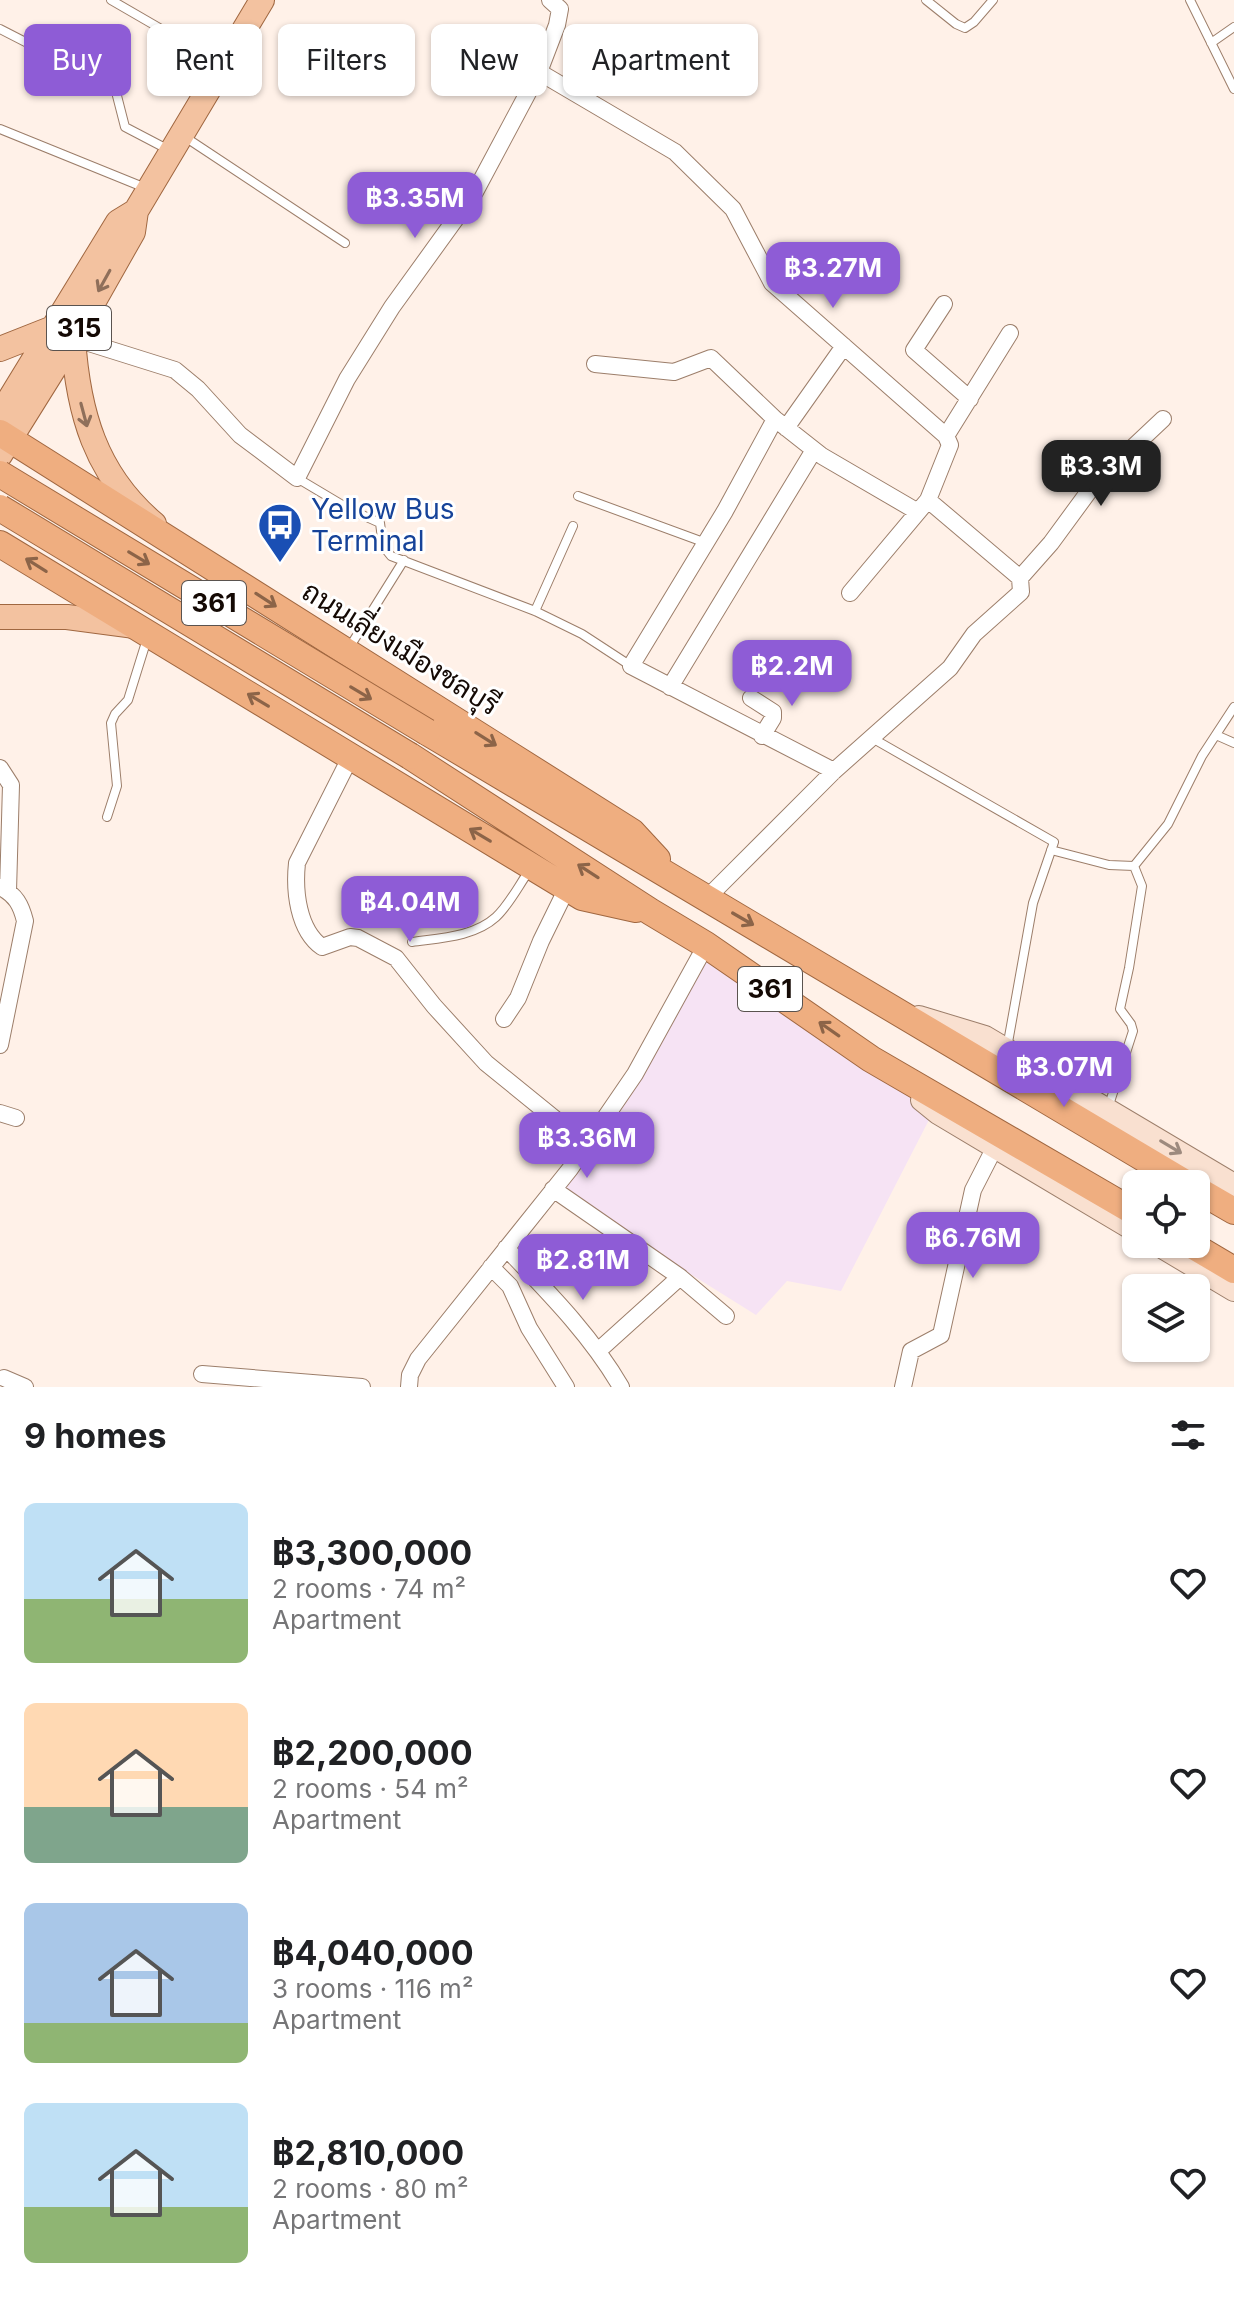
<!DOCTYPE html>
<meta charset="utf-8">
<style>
:root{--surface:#fff;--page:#f2f2f2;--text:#202124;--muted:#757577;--accent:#8e5cd6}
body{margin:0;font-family:Inter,Sarabun,sans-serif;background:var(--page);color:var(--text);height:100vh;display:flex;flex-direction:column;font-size:30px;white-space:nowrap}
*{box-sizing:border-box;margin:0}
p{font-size:26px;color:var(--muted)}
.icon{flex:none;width:44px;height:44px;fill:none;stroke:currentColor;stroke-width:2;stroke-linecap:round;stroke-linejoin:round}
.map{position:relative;height:1387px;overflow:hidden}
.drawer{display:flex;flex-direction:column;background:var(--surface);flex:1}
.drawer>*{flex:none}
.guide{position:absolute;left:24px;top:24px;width:800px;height:72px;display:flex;gap:16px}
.controls{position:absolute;left:1122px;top:1170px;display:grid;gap:16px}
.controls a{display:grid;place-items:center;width:88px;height:88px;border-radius:12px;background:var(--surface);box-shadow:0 2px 6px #0004;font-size:40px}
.price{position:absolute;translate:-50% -68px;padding:0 18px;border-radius:16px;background:var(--accent);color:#fff;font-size:26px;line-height:52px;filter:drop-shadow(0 2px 4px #0008)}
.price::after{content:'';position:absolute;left:50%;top:48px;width:24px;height:18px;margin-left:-12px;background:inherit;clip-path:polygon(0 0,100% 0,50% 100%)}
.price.selected{background:#222;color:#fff}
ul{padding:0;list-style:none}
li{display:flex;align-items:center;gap:24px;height:200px;padding:0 24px}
li span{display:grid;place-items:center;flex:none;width:224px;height:160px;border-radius:12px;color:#555}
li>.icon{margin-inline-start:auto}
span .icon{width:96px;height:96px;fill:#fffc;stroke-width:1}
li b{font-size:34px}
h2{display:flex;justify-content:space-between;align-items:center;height:96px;padding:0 24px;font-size:34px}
.pill{padding:0 28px;border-radius:12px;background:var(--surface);box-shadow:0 2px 6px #0004;font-size:28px;line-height:72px}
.pill.selected{background:var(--accent);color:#fff}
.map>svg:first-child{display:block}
.industrial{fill:#f6e3f4}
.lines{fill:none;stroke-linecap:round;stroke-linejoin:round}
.service-casing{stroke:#9c7e6a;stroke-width:10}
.minor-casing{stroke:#9c7e6a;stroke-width:18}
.secondary-casing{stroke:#9c7e6a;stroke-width:24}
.primary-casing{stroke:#a06740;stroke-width:26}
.trunk-casing{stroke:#a06740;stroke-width:28}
.service{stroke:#fff;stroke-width:8}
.minor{stroke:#fff;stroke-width:16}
.secondary{stroke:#f9e0d0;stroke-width:22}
.primary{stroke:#f3c2a0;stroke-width:24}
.trunk{stroke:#efae80;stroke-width:26}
.trunk-bridge-casing{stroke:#a06740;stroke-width:28;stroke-linecap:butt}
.trunk-bridge{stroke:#efae80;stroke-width:26}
.oneway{stroke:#8f6f5a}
.oneway2{stroke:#8c6448}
.oneway3{stroke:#9d8a7e}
.labels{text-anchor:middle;stroke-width:6;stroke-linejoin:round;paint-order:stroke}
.shield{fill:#fff;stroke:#5a534f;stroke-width:2}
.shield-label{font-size:26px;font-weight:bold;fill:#140904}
.transit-label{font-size:28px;fill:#164399;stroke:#fff;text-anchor:start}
.street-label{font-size:28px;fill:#140904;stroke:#fff}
</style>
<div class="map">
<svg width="1234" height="1387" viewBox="0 0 1234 1387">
<rect width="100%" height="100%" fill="#fff1e8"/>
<path class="industrial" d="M698,946L778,996L932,1114L841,1291L787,1281L756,1315L561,1193Z"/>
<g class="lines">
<g class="service-casing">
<path id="service" d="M111,0L168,33L224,60
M926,0L956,24L965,28L974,22L993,0
M1190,0L1234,89
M0,29L115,88L125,127L169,150
M1211,43L1234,27
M0,129L148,189
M185,137L345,243
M297,478L349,509L380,523L383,546L391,556L535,611L582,634L631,666
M578,496L706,543
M535,611L573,526
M349,648L404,560
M1216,735L1234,743
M872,738L1054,842L1033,903L1007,1048
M107,817L117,786L111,723L115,714L128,700L147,639
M1051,850L1109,865L1134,866L1168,824L1202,756L1234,707
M412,942C440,938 474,937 496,917C509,905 519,885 529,871
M1108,1108L1133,1031L1131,1024L1120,1009L1129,968L1142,886L1134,866"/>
</g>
<g class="minor-casing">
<path id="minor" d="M539,72L675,152L733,209L772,283L946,436L950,445L928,500L850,593
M944,304L914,350L970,399
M73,338L175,370L198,389L240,435L297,478L347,379L392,307L475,192L539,72L557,25L560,9L550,0
M595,364L674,372L711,358L775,419L822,456L918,512
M775,419L725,511L631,666L834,771
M786,428L844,346
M946,436L1010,333
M1020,578L1051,543L1095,483L1163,419
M670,687L814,450
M751,698L773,712V718L762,736
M351,756L297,863C294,891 298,930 322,947L350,937L358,938L396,958L434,1006L486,1063L587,1145
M0,768L11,785L8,891
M0,887C16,895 21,905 25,921L0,1045
M707,898L834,771L950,668L974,634L1021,592L1020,578L928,500
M504,1019L518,998L541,941L567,888
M0,1113L16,1118
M553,1189L680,1277
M506,1248C547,1291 591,1335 621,1387
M491,1267L510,1286L529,1328L566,1387
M598,1351L680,1277L726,1316
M202,1374L362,1387
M4,1378L25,1387
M409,1387L410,1375L418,1359L570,1169L635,1074L706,945
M903,1387L911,1351L941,1335L973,1190L995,1147"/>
</g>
<g class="secondary-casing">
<path id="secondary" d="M919,1017L985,1037L1234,1185
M922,1100L938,1113L1136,1231
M1157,1244L1234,1290"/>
</g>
<g class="primary-casing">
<path id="primary" d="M73,338C78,412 95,474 154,524
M0,349L53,328
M0,415L118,222L136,211
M0,455L73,338L133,232L136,211L262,0
M0,617H67L135,626"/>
</g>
<g class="trunk-casing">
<path id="trunk" d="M0,433L632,832L657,859
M0,544L582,897L636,909
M427,732L1187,1184
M410,756L651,912L706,945L871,1059L1136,1213
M1196,1189L1234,1211
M1190,1244L1234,1270"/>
</g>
<use href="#service" class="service"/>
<use href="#minor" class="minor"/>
<use href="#secondary" class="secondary"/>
<use href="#primary" class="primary"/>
<use href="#trunk" class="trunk"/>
<g class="trunk-bridge-casing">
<path id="trunk-bridge" d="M0,474L427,732
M0,508L410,756"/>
</g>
<use href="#trunk-bridge" class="trunk-bridge"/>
</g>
<defs><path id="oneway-shaft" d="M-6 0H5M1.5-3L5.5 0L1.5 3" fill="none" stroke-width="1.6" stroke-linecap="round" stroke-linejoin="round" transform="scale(2)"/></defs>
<g class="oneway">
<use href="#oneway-shaft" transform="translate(104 281) rotate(119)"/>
<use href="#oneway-shaft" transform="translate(84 415) rotate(75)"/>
</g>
<g class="oneway2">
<use href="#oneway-shaft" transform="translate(139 558) rotate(31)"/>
<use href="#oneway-shaft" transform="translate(36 565) rotate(-148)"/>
<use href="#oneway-shaft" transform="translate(266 600) rotate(33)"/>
<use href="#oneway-shaft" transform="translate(361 693) rotate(31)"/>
<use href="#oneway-shaft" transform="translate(258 700) rotate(-149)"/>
<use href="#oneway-shaft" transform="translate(486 739) rotate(32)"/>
<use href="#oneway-shaft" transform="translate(480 835) rotate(-149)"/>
<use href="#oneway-shaft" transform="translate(588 871) rotate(-147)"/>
<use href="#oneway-shaft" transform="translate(743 919) rotate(30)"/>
<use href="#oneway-shaft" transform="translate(829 1029) rotate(-145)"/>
</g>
<use class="oneway3" href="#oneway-shaft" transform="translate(1171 1147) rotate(31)"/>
<defs>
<g id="bus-pin" transform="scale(2.3)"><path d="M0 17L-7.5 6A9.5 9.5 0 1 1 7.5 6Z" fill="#1a4fb4" stroke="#fff"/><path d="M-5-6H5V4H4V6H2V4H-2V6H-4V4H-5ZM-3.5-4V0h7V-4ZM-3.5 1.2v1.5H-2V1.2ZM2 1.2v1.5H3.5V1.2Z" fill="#fff"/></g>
</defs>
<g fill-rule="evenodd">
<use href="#bus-pin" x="280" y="525"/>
</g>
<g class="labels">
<g class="shield">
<rect x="47" y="306" width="64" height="44" rx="6"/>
<rect x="182" y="581" width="64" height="44" rx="6"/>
<rect x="738" y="967" width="64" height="44" rx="6"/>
</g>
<g class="shield-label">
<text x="79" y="337">315</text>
<text x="214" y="612">361</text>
<text x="770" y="998">361</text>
</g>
<g class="transit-label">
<text x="311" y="519">Yellow Bus<tspan x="311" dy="32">Terminal</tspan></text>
</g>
<g class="street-label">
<text transform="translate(401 648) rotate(32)" y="10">ถนนเลี่ยงเมืองชลบุรี</text>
</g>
</g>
</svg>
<div class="controls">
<a><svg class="icon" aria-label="locate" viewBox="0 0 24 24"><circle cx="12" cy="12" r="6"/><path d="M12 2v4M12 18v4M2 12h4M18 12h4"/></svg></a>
<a><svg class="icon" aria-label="layers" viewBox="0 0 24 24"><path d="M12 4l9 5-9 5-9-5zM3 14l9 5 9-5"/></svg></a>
</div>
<b class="price" style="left:415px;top:240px">฿3.35M</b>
<b class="price" style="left:833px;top:310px">฿3.27M</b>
<b class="price selected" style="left:1101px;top:508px">฿3.3M</b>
<b class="price" style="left:792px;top:708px">฿2.2M</b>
<b class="price" style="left:410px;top:944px">฿4.04M</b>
<b class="price" style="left:1064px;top:1109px">฿3.07M</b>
<b class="price" style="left:587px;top:1180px">฿3.36M</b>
<b class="price" style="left:973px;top:1280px">฿6.76M</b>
<b class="price" style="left:583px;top:1302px">฿2.81M</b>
<div class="guide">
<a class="pill selected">Buy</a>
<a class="pill">Rent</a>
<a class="pill">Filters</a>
<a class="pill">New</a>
<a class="pill">Apartment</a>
</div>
</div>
<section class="drawer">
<h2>9 homes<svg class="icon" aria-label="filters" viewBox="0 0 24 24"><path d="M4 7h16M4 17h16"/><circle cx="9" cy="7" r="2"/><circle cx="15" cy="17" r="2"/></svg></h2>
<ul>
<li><span style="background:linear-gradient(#bfe0f5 60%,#8fb573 0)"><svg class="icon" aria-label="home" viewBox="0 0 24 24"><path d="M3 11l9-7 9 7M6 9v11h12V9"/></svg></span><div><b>฿3,300,000</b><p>2 rooms · 74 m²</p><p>Apartment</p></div><svg class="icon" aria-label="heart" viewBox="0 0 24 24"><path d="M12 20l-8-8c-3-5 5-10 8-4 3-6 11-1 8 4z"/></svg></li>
<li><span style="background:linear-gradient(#ffd9b3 65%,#7fa58c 0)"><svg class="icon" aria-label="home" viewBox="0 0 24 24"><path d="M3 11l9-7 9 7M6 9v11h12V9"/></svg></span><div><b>฿2,200,000</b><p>2 rooms · 54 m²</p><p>Apartment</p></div><svg class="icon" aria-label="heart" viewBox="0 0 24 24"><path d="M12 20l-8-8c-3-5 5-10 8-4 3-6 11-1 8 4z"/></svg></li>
<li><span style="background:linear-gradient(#a9c7e8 75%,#8fb573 0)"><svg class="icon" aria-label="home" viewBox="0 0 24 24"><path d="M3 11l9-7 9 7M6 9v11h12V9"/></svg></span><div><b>฿4,040,000</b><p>3 rooms · 116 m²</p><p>Apartment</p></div><svg class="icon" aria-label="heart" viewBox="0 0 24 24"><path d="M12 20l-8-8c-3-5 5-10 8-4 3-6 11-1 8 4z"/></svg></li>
<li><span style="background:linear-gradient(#bfe0f5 65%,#8fb573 0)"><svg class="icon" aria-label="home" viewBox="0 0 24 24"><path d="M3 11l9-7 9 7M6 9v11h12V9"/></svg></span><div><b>฿2,810,000</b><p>2 rooms · 80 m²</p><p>Apartment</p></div><svg class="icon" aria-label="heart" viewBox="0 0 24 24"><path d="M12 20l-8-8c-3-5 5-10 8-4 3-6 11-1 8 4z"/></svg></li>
</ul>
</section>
